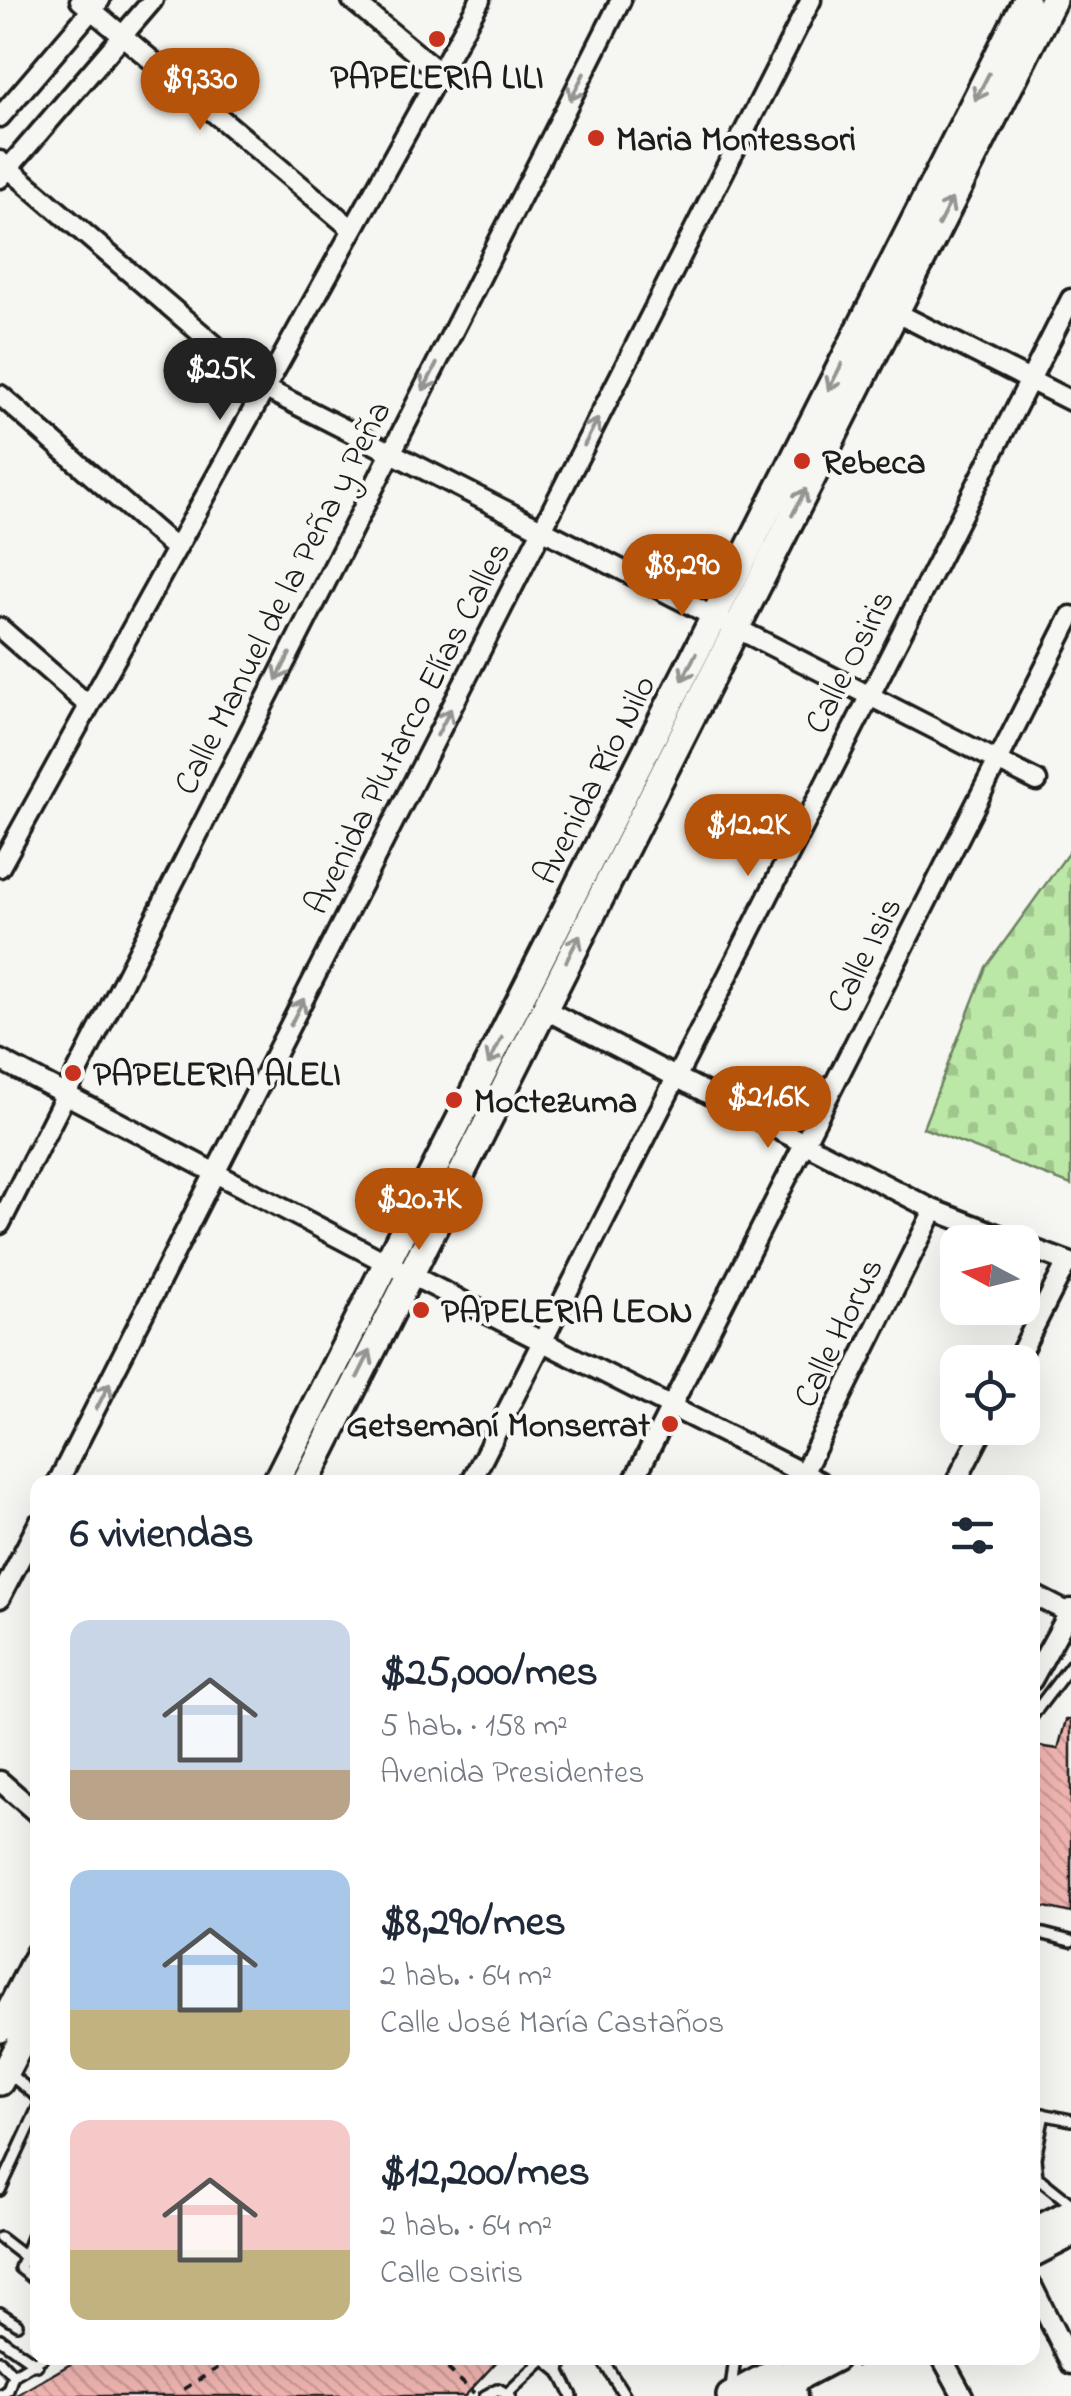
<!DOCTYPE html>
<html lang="es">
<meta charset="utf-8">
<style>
:root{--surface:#fff;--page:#f2f2f3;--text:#1f2937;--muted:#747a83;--accent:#b45309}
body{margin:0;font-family:"Indie Flower",sans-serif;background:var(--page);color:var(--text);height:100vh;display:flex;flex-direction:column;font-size:38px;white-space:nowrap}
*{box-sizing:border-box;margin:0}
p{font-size:32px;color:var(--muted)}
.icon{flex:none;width:55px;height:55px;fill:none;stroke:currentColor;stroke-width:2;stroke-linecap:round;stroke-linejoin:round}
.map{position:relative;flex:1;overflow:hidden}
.panel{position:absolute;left:30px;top:1475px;width:1010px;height:890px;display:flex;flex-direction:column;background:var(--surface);border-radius:20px;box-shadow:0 10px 40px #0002}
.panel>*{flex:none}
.needle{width:65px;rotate:277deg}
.tools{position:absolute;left:940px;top:1225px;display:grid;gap:20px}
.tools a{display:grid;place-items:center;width:100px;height:100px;border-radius:20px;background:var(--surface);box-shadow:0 10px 40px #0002;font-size:50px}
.price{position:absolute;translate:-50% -85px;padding:0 22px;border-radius:35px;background:var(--accent);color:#fff;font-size:32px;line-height:65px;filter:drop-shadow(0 2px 5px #0008)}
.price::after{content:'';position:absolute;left:50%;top:60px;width:30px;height:22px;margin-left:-15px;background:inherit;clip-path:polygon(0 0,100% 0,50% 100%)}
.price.active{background:#222;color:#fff}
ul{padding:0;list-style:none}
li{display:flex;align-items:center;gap:30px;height:250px;padding:0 40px}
li span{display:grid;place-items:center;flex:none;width:280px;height:200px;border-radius:20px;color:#555}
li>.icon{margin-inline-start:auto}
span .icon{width:120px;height:120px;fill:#fffc;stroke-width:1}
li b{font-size:42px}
h2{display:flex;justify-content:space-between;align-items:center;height:120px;padding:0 40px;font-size:42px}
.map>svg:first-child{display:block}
.cemetery{fill:url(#cemetery-stones);stroke:#6c8261;stroke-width:2.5}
.building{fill:url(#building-back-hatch);stroke:#1c1c1c;stroke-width:2.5}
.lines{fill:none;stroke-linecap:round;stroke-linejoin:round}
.service-casing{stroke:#1c1c1c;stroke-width:16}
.minor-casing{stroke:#1c1c1c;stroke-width:25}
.secondary-casing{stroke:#1c1c1c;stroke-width:32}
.path{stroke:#1c1c1c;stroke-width:4;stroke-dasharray:8 8;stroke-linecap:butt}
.service{stroke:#f6f6f2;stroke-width:9}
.minor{stroke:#f6f6f2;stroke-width:18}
.secondary{stroke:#f6f6f2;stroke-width:25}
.oneway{stroke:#949492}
.poi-dot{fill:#c8321e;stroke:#f6f6f2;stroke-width:4}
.labels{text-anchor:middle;stroke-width:8;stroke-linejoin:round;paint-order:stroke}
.poi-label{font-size:35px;font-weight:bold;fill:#1c1c1c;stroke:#f6f6f2;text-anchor:start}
.street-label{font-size:35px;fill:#1c1c1c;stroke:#f6f6f2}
</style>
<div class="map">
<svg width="1071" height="2396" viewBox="0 0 1071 2396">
<defs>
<pattern id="cemetery-stones" width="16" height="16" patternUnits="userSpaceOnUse" patternTransform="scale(2.5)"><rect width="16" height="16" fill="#bbe8a6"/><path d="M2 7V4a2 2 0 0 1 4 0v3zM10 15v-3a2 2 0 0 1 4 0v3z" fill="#a0c68e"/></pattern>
<pattern id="building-back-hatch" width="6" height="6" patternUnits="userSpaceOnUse" patternTransform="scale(2.5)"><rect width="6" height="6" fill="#f2b6b2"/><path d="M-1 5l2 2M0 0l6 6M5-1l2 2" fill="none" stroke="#cf9c98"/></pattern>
</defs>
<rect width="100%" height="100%" fill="#f6f6f2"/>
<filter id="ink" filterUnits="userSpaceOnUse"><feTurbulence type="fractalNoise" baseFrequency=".01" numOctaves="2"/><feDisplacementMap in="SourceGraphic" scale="20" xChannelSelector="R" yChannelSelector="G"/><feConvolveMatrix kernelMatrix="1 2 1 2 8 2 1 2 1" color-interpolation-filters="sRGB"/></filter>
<g filter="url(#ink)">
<path class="cemetery" d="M1071,849V1185L923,1128L986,967Z"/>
<path class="building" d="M1066,1720H1071V1913L1032,1904V1745L1058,1749Z
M81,2358H500L465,2396H15Z"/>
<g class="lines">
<g class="service-casing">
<path id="service" d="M1032,1716L1071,1665
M1032,1931L1071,1941
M8,2073L38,2097
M1032,2112L1071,2120
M1044,2114L1035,2158L1037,2177L1071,2204
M0,2190L38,2108
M38,2222L20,2268L38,2282
M0,2238L22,2255
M0,2313L17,2324
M0,2339L37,2365
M543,2358L560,2372L572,2396
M601,2358L625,2396
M0,2361L13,2375L8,2390L0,2395
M560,2372L562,2358
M13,2375L42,2358
M731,2389L735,2358
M508,2393L544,2359
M485,2396L498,2389L510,2396"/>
</g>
<g class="minor-casing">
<path id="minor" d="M80,0L352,229
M352,0L440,73
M0,117L100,0
M0,161L266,389L1037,781
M0,178L153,0
M895,312L1071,401
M0,395L176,549
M0,628L88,705
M0,867L480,0
M542,1008L934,1210L1017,1242
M0,1060L387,1263L820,1482
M0,1224L621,0
M1022,1245L1071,1263
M1016,1362L1067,1262
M58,1482L811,0
M471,1482L1071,299
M633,1482L1071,616
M799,1482L934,1210
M956,1482L984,1428
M1032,1594L1069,1613
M0,1598L38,1524
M1032,1680L1071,1609
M0,1781L38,1814
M1032,2286L1071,2364
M791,2358L797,2396
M942,2358L963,2396"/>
</g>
<g class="secondary-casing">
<path id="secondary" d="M276,1482L1026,0
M306,1482L1053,0
M0,2029L38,1955
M0,2082L38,2009
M1032,2232L1071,2212
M1032,2254L1071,2234
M730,2396L774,2372
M762,2396L835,2358"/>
</g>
<path class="path" d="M436,2358L474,2393
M855,2366L871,2358
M184,2389L234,2358"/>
<use href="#service" class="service"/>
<use href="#minor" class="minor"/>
<use href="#secondary" class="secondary"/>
</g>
<defs><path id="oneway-shaft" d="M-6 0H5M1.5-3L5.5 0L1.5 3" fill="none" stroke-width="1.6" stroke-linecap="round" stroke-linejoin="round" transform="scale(2.5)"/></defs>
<g class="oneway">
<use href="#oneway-shaft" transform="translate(577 87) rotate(117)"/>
<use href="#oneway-shaft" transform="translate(982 87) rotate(117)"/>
<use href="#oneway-shaft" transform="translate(945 212) rotate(-63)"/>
<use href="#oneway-shaft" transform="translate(430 377) rotate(117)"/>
<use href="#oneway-shaft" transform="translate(835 377) rotate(117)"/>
<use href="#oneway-shaft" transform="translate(591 432) rotate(-63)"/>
<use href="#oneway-shaft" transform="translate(799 502) rotate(-63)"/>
<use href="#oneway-shaft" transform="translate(283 667) rotate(117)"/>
<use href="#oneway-shaft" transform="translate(689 667) rotate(117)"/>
<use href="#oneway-shaft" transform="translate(444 722) rotate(-63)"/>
<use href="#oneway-shaft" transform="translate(573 948) rotate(-63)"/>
<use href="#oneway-shaft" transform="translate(297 1012) rotate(-63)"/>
<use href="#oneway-shaft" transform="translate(495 1051) rotate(117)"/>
<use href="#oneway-shaft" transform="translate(364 1364) rotate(-64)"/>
<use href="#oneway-shaft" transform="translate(103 1396) rotate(-63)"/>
</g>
</g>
<g class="poi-dot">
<circle cx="437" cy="39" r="10"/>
<circle cx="596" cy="138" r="10"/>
<circle cx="802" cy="461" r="10"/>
<circle cx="73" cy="1073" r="10"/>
<circle cx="454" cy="1100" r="10"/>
<circle cx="421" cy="1310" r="10"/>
<circle cx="670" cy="1424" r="10"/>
</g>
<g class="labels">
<g class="poi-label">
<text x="437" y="88" text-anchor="middle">PAPELERIA LILI</text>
<text x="616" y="150">Maria Montessori</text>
<text x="822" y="473">Rebeca</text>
<text x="93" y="1085">PAPELERIA ALELI</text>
<text x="474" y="1112">Moctezuma</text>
<text x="441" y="1322">PAPELERIA LEON</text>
<text x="650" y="1436" text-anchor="end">Getsemaní Monserrat</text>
</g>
<g class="street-label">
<text transform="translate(281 597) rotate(-63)" y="12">Calle Manuel de la Peña y Peña</text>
<text transform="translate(848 661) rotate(-63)" y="12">Calle Osiris</text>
<text transform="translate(406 727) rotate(-63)" y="12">Avenida Plutarco Elías Calles</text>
<text transform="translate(593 779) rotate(-63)" y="12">Avenida Río Nilo</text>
<text transform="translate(863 954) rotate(-63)" y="12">Calle Isis</text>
<text transform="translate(837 1332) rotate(-64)" y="12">Calle Horus</text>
</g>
</g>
</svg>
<div class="tools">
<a><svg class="needle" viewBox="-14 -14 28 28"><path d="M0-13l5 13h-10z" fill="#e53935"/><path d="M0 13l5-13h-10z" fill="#747a83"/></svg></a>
<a><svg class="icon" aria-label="locate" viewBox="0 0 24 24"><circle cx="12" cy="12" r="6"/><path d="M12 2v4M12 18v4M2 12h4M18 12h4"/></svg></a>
</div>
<b class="price" style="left:200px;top:133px">$9,330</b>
<b class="price active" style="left:220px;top:423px">$25K</b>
<b class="price" style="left:682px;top:619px">$8,290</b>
<b class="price" style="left:748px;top:879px">$12.2K</b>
<b class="price" style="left:768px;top:1151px">$21.6K</b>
<b class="price" style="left:419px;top:1253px">$20.7K</b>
<section class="panel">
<h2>6 viviendas<svg class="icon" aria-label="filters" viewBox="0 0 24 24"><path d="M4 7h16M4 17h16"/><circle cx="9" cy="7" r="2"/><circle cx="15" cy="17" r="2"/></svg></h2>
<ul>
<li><span style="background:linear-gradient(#c9d6e8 75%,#b9a48a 0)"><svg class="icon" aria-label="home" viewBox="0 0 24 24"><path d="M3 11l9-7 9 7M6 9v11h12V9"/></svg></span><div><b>$25,000/mes</b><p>5 hab. · 158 m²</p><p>Avenida Presidentes</p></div></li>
<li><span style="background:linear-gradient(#a9c7e8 70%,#c2b280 0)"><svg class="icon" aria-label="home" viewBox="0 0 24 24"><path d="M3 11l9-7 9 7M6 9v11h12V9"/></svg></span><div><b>$8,290/mes</b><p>2 hab. · 64 m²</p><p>Calle José María Castaños</p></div></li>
<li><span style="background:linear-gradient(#f6c9c9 65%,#c2b280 0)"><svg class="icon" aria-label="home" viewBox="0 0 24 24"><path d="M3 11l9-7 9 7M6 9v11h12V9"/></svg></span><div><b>$12,200/mes</b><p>2 hab. · 64 m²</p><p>Calle Osiris</p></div></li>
</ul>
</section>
</div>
